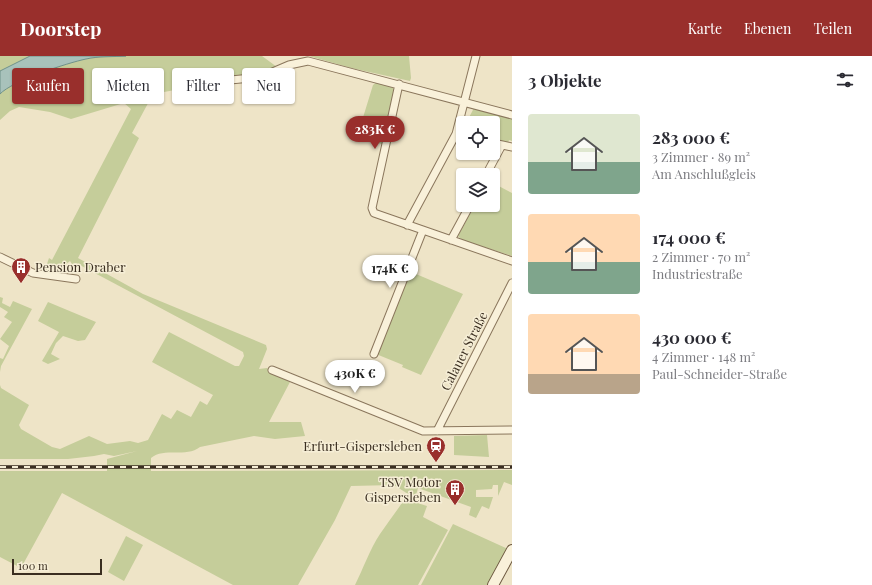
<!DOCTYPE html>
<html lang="de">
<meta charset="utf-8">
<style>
:root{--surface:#fff;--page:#f7f7f7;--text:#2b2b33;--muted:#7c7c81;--accent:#992f2c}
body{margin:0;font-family:"Playfair Display",serif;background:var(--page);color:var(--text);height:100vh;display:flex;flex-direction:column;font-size:15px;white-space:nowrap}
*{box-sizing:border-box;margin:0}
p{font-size:13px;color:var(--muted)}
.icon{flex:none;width:22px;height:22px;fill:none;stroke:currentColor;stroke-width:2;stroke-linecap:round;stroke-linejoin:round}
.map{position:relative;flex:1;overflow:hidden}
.drawer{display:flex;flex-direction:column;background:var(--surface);width:360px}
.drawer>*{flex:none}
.banner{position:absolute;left:12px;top:12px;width:380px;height:36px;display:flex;gap:8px}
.fabs{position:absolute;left:456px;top:60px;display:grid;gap:8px}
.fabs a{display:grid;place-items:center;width:44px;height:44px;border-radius:4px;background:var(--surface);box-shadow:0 1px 3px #0004;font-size:20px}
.scale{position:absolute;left:12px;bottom:10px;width:90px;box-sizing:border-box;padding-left:4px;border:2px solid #3a2e20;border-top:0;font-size:11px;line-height:14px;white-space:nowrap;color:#3a2e20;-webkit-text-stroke:3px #f6eed6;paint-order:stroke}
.price{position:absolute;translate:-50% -34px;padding:0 9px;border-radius:14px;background:#fff;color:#222;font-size:13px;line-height:26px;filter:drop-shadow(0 1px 2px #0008)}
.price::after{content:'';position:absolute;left:50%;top:24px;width:12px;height:9px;margin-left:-6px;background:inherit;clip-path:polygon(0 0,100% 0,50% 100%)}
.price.on{background:var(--accent);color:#fff}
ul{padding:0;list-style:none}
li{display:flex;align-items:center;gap:12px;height:100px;padding:0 16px}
li span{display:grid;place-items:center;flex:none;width:112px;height:80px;border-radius:4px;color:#555}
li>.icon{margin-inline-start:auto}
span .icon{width:48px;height:48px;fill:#fffc;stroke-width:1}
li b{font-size:17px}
h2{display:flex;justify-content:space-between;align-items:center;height:48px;padding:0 16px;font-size:17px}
.chip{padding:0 14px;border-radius:4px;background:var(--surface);box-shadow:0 1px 3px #0004;font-size:14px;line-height:36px}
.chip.on{background:var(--accent);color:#fff}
header{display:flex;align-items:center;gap:24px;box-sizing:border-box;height:56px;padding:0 20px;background:var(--accent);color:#fff}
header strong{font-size:19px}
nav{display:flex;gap:22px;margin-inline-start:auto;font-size:14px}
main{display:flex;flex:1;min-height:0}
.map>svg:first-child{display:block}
.green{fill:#c5cd9a}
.water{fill:#a8c2bb;stroke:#6e9189}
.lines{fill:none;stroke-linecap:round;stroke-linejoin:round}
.street-casing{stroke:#8a765c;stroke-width:9}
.secondary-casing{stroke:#6c573f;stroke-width:12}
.street{stroke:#f9f1da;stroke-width:7}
.secondary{stroke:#f9f1da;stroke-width:10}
.rail-casing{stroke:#3a2e20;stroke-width:3.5}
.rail{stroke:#f6eed6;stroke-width:2;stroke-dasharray:6;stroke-linecap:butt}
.labels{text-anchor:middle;stroke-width:3;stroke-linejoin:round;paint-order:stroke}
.poi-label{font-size:13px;fill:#3a2e20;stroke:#f6eed6;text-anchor:end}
.street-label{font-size:13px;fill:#3a2e20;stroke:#f6eed6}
</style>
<header>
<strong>Doorstep</strong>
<nav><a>Karte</a><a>Ebenen</a><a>Teilen</a></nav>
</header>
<main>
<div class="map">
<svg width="512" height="529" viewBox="0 0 512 529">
<rect width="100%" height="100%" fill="#eee4c7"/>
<path class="green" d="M0,0H30L0,15Z
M126,0H262L277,11L258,19L189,26L181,21L175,24V34L153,38L132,77L139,82L78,202L143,238L266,289L267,293L259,313L267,312L270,316L290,326L269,366H301L305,380L275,383L254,380L200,391C186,402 164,391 151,402V415L512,414V429L504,426L498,440V429H493L492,433L476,434V441H493L489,453L482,450L476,462L469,459L471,451L418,432L414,446L427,450L423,461L448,474L418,529H355C363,513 370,493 380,478C389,465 399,452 408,438L394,429L351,430L335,464L298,529H233L62,437L21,512L0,501V415H107V403L137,395L114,400L104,398L94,400L68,403H0V329L1,332L29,349L19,369L21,373L52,391L60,393L89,380L107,388L130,385L138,387L148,384L162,358L171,363L177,354L191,361L200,345L207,349L213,339L152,306L169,276L235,310H239L244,300L243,296L76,207L72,208L70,205L53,218L44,217L49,202L52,204L131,53L124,47L71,63L50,56L19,51L10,55L0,64V38C11,25 67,7 86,3C99,0 113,1 126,0Z
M309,0H409L411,22L410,25L351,12Z
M377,26L392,30L394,33L385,89L357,81L373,29Z
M474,52L512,62V85L509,84L508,87L493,84V67H466Z
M493,127L512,137V200L462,184L458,180L475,149H493Z
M409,215L463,238L421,319L402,311L403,309L376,298Z
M0,241L3,242L2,247L10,251L13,245L32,253L1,310L0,316V302L3,303L9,290L0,283L12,266L4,261L8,256L0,251Z
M48,246L96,266L85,284L78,285L63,280L56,287L51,298L60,303L48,308L42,305L59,276L38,265Z
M487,379L489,401L454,399V380Z
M453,468L508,493L488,529H421Z
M126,480L143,489L124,525L108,516Z"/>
<path class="water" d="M30,0H126C113,1 99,0 86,3C67,7 12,25 0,38V15Z"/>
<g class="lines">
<g class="street-casing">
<path id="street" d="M399,28L372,152L374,157L512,205
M180,29L261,21L289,9L308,5L512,59
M493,87L512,91
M486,119L502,89
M407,169L456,78L476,0
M451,184L470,149
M0,201L33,217L76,223
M374,298L423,174
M272,314L423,375L512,374
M437,375L512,227"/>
</g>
<g class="secondary-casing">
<path id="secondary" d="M493,529L512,494"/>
</g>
<use href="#street" class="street"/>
<use href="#secondary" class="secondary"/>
<g class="rail-casing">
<path id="rail" d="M0,411H512"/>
</g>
<use href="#rail" class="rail"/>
</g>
<defs>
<g id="building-pin" transform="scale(1)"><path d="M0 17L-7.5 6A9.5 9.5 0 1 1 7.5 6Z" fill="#992f2c" stroke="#f6eed6"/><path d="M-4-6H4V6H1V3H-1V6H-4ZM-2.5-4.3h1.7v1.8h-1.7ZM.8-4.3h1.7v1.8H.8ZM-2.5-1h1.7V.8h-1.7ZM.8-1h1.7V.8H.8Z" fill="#fff"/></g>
<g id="station-pin" transform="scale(1)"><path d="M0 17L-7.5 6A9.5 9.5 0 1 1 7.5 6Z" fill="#992f2c" stroke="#f6eed6"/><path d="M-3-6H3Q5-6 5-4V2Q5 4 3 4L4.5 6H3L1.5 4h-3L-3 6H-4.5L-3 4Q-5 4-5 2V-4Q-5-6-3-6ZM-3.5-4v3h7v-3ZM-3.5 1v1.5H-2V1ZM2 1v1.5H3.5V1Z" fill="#fff"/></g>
</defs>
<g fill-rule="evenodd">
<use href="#building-pin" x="21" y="211"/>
<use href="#station-pin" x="436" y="390"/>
<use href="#building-pin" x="455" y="433"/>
</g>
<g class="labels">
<g class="poi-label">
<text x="35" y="216" text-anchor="start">Pension Draber</text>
<text x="422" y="395">Erfurt-Gispersleben</text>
<text x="441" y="431">TSV Motor<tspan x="441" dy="15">Gispersleben</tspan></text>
</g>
<g class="street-label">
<text transform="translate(464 295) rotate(-63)" y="5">Calauer Straße</text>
</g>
</g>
</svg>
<div class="fabs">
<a><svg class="icon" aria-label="locate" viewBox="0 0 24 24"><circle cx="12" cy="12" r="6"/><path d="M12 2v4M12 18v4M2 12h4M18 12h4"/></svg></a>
<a><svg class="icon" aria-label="layers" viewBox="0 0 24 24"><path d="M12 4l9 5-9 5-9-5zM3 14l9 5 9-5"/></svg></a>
</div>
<div class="scale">100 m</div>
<b class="price on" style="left:375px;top:94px">283K €</b>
<b class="price" style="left:390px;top:233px">174K €</b>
<b class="price" style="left:355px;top:338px">430K €</b>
<div class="banner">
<a class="chip on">Kaufen</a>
<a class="chip">Mieten</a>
<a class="chip">Filter</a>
<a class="chip">Neu</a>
</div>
</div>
<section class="drawer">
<h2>3 Objekte<svg class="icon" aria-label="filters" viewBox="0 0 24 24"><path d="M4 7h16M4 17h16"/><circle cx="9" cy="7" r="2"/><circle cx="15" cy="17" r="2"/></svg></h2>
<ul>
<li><span style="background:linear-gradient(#dfe7d0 60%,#7fa58c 0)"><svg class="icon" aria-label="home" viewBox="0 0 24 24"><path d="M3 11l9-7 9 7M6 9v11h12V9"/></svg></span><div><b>283 000 €</b><p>3 Zimmer · 89 m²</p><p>Am Anschlußgleis</p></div></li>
<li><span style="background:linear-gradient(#ffd9b3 60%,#7fa58c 0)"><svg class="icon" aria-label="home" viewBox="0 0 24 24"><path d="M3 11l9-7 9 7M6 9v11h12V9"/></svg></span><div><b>174 000 €</b><p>2 Zimmer · 70 m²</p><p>Industriestraße</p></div></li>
<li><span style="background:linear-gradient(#ffd9b3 75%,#b9a48a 0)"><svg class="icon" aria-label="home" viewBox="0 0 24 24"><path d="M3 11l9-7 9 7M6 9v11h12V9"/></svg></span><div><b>430 000 €</b><p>4 Zimmer · 148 m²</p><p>Paul-Schneider-Straße</p></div></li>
</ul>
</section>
</main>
